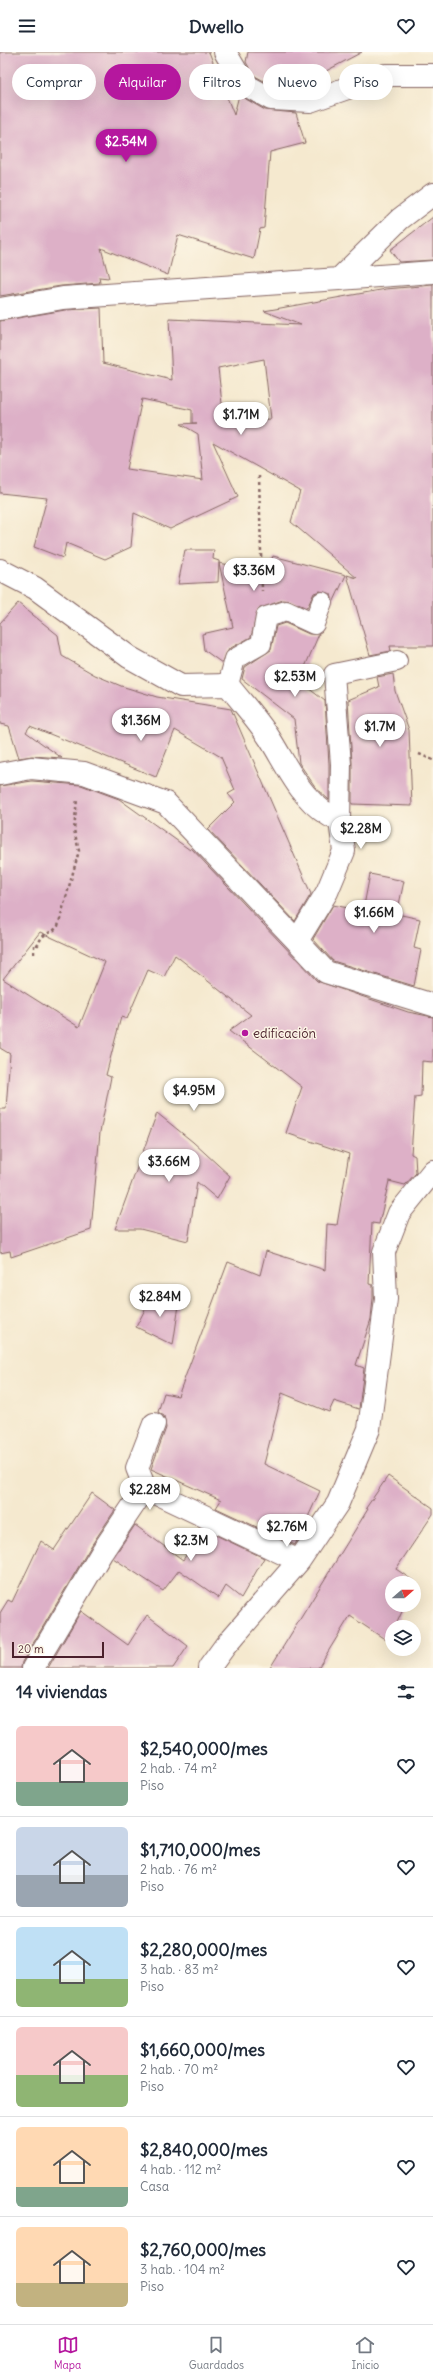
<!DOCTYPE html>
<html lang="es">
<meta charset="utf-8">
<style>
:root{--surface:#fff;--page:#f6f6f7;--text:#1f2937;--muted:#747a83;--line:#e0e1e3;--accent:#b5179e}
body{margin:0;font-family:Delius,sans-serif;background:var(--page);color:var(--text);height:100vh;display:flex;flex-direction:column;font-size:15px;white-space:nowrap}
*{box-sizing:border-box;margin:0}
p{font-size:13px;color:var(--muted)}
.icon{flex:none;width:22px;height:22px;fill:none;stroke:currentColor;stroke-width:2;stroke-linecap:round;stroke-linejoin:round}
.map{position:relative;height:1616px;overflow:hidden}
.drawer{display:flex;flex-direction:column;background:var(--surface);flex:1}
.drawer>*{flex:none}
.banner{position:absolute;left:12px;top:12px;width:409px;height:36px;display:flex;gap:8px}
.needle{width:26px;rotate:70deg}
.buttons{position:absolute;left:385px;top:1524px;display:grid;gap:8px}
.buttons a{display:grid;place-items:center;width:36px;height:36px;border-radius:50%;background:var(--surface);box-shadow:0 4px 16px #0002;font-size:20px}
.scale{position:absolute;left:12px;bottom:10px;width:92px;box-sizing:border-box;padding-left:4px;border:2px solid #4a1f2b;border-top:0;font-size:11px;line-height:14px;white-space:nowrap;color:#4a1f2b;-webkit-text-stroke:3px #fcf5e5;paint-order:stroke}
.price{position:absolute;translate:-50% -34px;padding:0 9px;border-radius:14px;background:#fff;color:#222;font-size:13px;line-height:26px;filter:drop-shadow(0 1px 2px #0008)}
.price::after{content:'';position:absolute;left:50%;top:24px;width:12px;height:9px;margin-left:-6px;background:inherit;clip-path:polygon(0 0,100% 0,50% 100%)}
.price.active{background:var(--accent);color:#fff}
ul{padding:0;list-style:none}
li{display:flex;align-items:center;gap:12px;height:100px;padding:0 16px}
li+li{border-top:1px solid var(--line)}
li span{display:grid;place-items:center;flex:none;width:112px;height:80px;border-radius:6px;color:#555}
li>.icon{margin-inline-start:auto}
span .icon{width:48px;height:48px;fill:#fffc;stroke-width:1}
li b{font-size:17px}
h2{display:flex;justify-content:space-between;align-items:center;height:48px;padding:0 16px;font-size:17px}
.tag{padding:0 14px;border-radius:18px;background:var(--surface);box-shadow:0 4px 16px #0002;font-size:14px;line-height:36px}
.tag.active{background:var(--accent);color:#fff}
header{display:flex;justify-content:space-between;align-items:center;height:52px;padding:0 16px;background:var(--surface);font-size:18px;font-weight:700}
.tab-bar{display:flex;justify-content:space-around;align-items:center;height:56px;border-top:1px solid var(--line);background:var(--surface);font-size:11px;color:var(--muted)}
.tab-bar a{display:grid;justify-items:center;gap:2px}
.tab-bar .active{color:var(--accent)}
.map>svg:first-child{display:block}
.building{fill:#ddb0c7;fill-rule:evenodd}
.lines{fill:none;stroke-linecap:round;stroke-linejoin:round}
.pedestrian-casing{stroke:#866664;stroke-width:22}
.minor-casing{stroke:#866664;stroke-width:24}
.path{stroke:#866664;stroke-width:2.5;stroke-dasharray:3 3;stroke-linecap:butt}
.pedestrian{stroke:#fff;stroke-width:20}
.minor{stroke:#fff;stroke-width:22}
.poi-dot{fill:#b5179e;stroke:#fcf5e5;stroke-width:1.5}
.labels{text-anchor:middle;stroke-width:3;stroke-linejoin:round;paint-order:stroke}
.poi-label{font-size:13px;fill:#4a1f2b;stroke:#fcf5e5;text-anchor:start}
</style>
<header><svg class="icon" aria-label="menu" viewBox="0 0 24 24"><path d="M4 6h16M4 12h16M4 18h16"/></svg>Dwello<svg class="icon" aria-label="heart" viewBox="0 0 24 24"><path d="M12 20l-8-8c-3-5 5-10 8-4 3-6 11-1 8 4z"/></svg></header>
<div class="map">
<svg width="433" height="1616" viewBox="0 0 433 1616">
<rect width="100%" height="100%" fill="#fcf5e5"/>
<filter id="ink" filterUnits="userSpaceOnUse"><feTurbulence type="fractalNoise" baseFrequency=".025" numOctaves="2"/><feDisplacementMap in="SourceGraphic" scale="8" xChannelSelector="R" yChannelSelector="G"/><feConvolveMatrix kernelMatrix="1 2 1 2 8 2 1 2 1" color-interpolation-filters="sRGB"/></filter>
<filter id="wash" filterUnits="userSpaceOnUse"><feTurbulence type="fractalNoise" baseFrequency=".012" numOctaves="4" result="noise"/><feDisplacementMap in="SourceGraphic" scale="16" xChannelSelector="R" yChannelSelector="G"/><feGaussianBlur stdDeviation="0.9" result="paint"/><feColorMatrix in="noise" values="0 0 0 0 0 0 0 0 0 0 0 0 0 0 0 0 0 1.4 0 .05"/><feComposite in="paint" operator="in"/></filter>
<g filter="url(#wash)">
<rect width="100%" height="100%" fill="#f5e9cf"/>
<g id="blocks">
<path class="building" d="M0,0H209L234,63L239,43L265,58L296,61L305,91L270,100L264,176L260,177L254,207L178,183L168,223L101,196L109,226L99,225L100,231L61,234L0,244Z
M248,0H362L294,36L275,35L253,23L246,10Z
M433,165V208L399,210L390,198Z
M433,233V594H390L391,599L370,603L347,523L357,526L291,470L300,439L213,390L238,445L170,477L134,461L131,495L105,507L66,491L63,506L34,495L47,446L0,441V269L65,258L101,256L103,311L172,328L169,267L301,273L264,259L386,237ZM264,307L271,367L224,370L218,316ZM142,347L192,358V371H197L181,372L198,382L203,428L127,417Z
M185,498H214L213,507L219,509V511L266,520L273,504L346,523L333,551L331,542L320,539L314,541L307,556L291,549L283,548L258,557L251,585L229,597L222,611L204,598L202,582L233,575L219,511L218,530L178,532Z
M18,551L58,583L62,604L95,623L121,634L157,645L231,657L311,842L295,869L208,777L235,750L228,742L235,738L221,705L175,678L156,725L30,674L26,680L62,706L32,704L19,706L9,674L0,672V571Z
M285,571L309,582H319L299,629L325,649L329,712V748L316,736L299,711L294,667L242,627L245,615L271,598L276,574Z
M393,622L395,639L409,678L412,754L352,752V711L348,648L379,635L377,625Z
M32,729L81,733L119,747L190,798L191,796L317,929L408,960L433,965V1010L422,1009L421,1044L415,1045L411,1102L415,1104L416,1121L405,1133L389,1129L379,1172L372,1171L369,1232L373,1233V1246L371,1267L356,1313L364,1316L359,1357L334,1349L329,1360L282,1341L264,1412L320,1439L295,1493L216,1456L221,1448L151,1417L166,1376L164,1364L158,1360L164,1341L178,1344L228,1210L260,1223L266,1199L325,1218L327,1172L337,1173L349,1102L286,1081L302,1035L229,979L251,963L175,903L164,925L148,918L127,967L121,965L106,1023L111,1025L100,1080L91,1178L11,1205L10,1199L0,1201V1057H6L10,1002L0,996V734ZM40,880L105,910L79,975L3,927Z
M370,822L404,829L397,862L420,867L414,896L421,898L414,934L333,909L313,887L333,853L363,859Z
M157,1061L193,1090L230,1124L217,1147L197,1130L188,1189L140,1177H115Z
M155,1238L179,1253L173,1293L136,1275Z
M388,1424L433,1456V1462L396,1517L415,1530L414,1534V1531H392V1553H405L395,1575H392V1592L350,1564L318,1616H270L368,1457L366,1456Z
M92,1441L115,1458L91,1494L22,1610L21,1616H0V1561L8,1548L12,1550L41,1489L54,1498Z
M135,1473L183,1508L203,1477L264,1506L241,1546L226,1534L219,1546L179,1518L163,1539L113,1506Z
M81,1559L128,1593L147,1563L188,1594L173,1616H48Z"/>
</g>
</g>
<g filter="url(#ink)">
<use href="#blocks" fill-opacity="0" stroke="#866664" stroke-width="1"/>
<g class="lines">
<g class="pedestrian-casing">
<path id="pedestrian" d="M228,633L235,607L261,592L266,565L286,559L314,572L322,550
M340,769L341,712L334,622L397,609"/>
</g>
<g class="minor-casing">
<path id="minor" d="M225,0L244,32L271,47L310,49L385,23H433
M339,227L433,220
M0,257L63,246L339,227L400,167L433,142
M0,518L35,536L129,605L181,634L228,633C242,651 258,668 270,687C290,719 303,753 340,769L344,799L327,840L297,889L166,751L84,721L31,716L0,722
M297,889L326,920L433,953
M145,1436L137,1416L154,1372
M33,1616L102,1500L145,1436L299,1509
M209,1616L225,1594L299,1509L338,1451L369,1377L386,1247L384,1200L399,1161L433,1119"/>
</g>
<path class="path" d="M259,424L262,539
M419,702L433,708
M34,902V892L38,893C43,878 52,883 58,874L79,799L74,778L77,747"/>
<use href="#pedestrian" class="pedestrian"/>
<use href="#minor" class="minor"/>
</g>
</g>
<circle class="poi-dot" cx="245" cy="981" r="4"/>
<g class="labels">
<g class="poi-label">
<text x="253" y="986">edificación</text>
</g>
</g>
</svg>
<div class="buttons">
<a><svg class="needle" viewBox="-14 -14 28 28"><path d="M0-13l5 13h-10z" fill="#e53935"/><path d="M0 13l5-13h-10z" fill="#747a83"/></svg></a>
<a><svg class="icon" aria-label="layers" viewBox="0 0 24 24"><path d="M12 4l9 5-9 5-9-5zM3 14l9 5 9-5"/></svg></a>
</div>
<div class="scale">20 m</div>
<b class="price active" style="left:126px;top:111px">$2.54M</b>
<b class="price" style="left:241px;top:384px">$1.71M</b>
<b class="price" style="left:254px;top:540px">$3.36M</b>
<b class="price" style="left:295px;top:646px">$2.53M</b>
<b class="price" style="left:141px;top:690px">$1.36M</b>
<b class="price" style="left:380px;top:696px">$1.7M</b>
<b class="price" style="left:361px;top:798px">$2.28M</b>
<b class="price" style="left:374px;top:882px">$1.66M</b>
<b class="price" style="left:194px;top:1060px">$4.95M</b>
<b class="price" style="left:169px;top:1131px">$3.66M</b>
<b class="price" style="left:160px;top:1266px">$2.84M</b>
<b class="price" style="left:150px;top:1459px">$2.28M</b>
<b class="price" style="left:287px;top:1496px">$2.76M</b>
<b class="price" style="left:191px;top:1510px">$2.3M</b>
<div class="banner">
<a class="tag">Comprar</a>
<a class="tag active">Alquilar</a>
<a class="tag">Filtros</a>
<a class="tag">Nuevo</a>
<a class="tag">Piso</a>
</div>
</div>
<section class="drawer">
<h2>14 viviendas<svg class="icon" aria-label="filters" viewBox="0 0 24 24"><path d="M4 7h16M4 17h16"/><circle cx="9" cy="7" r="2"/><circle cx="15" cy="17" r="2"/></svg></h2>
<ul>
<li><span style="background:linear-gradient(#f6c9c9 70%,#7fa58c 0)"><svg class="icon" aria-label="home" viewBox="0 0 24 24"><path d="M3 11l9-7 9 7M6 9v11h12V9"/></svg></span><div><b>$2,540,000/mes</b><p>2 hab. · 74 m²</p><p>Piso</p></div><svg class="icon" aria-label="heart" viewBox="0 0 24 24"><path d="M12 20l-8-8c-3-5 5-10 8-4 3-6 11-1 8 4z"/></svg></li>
<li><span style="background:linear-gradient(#c9d6e8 60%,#9aa5b1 0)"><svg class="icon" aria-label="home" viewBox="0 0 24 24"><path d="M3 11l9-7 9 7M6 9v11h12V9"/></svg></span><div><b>$1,710,000/mes</b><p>2 hab. · 76 m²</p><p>Piso</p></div><svg class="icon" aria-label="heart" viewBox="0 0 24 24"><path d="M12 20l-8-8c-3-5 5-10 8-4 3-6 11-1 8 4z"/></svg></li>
<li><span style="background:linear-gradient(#bfe0f5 65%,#8fb573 0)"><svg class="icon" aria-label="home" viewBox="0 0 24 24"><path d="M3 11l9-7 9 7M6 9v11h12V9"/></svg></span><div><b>$2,280,000/mes</b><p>3 hab. · 83 m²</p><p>Piso</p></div><svg class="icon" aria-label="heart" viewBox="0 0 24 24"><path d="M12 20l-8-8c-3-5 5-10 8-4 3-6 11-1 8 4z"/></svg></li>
<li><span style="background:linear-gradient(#f6c9c9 60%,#8fb573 0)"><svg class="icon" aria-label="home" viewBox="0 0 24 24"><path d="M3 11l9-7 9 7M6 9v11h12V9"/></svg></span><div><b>$1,660,000/mes</b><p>2 hab. · 70 m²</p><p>Piso</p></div><svg class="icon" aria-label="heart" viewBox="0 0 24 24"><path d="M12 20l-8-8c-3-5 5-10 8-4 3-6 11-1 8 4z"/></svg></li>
<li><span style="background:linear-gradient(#ffd9b3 75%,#7fa58c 0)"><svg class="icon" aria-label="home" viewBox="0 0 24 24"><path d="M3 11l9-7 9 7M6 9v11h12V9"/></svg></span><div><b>$2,840,000/mes</b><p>4 hab. · 112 m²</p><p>Casa</p></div><svg class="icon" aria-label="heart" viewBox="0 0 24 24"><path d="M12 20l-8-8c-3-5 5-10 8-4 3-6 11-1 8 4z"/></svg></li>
<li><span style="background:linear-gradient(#ffd9b3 70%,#c2b280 0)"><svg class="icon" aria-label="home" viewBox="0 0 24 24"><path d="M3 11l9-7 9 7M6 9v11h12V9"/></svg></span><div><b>$2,760,000/mes</b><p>3 hab. · 104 m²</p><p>Piso</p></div><svg class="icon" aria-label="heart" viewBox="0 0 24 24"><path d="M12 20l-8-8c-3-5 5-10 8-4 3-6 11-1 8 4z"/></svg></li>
</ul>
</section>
<nav class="tab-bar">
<a class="active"><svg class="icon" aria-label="map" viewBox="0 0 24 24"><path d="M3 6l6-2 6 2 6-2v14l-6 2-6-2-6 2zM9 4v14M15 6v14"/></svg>Mapa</a>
<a><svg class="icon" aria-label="saved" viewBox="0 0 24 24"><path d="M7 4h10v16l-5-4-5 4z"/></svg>Guardados</a>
<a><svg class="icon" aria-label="home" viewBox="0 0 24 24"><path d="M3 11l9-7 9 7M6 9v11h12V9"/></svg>Inicio</a>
</nav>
